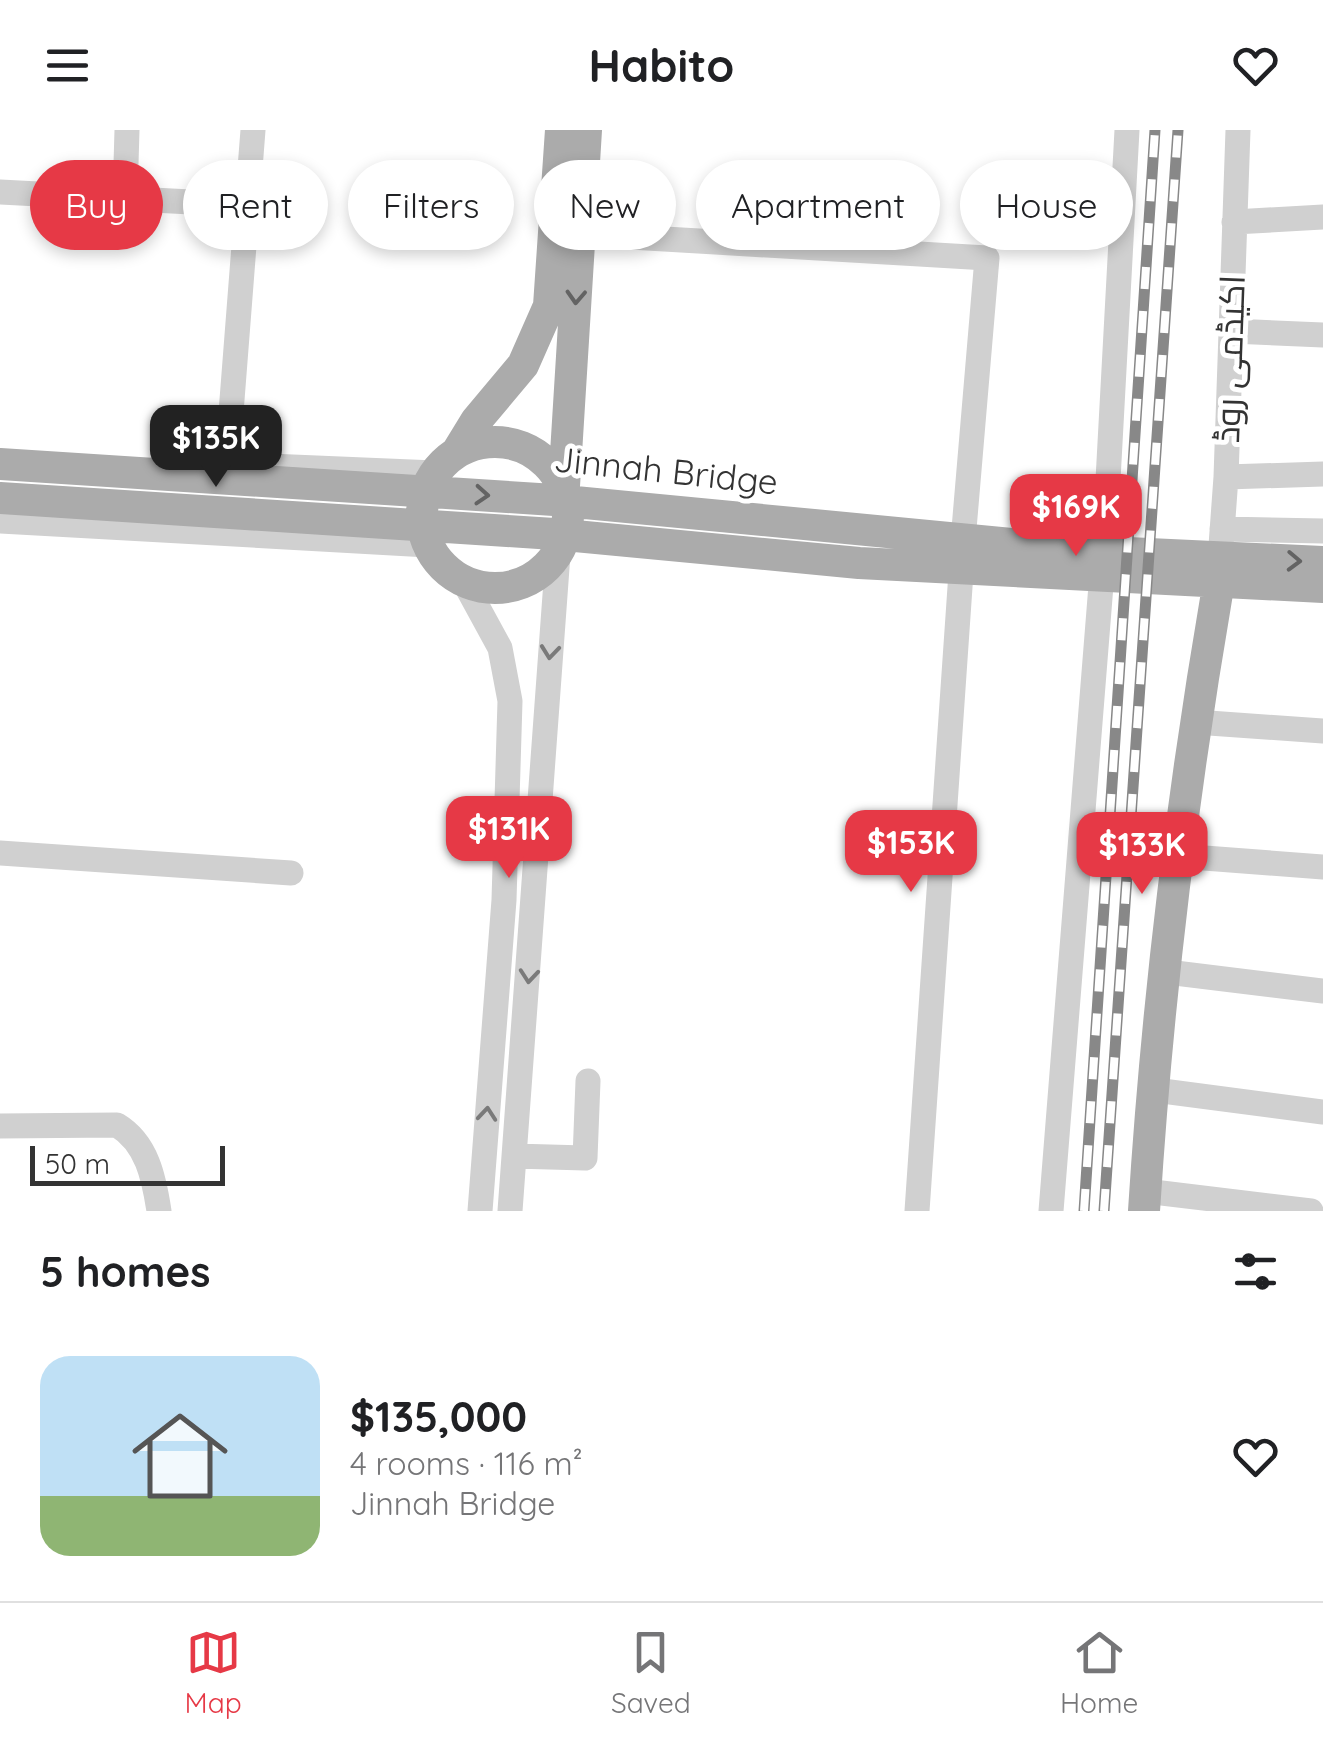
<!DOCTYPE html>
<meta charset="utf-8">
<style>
:root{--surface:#fff;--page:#f2f2f2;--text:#202124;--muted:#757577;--line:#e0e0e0;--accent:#e63946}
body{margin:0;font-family:Quicksand,Cairo,sans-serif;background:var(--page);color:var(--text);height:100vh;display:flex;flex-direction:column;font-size:38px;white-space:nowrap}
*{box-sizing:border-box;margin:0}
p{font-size:32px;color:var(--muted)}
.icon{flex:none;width:55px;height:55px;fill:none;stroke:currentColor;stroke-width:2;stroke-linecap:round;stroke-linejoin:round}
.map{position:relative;height:1081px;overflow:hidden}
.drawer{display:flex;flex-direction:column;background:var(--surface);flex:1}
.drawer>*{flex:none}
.top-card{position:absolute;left:30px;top:30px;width:1265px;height:90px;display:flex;gap:20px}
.scale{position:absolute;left:30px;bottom:25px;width:195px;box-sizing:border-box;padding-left:10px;border:5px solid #333;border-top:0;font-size:28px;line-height:35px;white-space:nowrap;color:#333;-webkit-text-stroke:8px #fff;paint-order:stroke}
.price{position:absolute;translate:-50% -85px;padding:0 22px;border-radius:20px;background:var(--accent);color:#fff;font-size:32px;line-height:65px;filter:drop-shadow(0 2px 5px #0008)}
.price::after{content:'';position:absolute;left:50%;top:60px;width:30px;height:22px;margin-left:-15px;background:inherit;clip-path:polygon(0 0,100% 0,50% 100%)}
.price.selected{background:#222;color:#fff}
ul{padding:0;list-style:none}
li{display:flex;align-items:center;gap:30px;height:250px;padding:0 40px}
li+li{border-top:2px solid var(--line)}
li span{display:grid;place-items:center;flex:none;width:280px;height:200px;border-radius:30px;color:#555}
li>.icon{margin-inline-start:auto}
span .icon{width:120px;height:120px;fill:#fffc;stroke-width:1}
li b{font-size:42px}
h2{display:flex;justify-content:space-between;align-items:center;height:120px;padding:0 40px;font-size:42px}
.pill{padding:0 35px;border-radius:45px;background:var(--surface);box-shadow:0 5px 15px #0003;font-size:35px;line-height:90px}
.pill.selected{background:var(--accent);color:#fff}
header{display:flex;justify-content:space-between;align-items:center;height:130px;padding:0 40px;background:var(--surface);font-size:45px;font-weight:800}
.dock{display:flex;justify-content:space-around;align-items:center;height:140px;border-top:2px solid var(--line);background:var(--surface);font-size:28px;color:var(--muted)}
.dock a{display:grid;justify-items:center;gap:5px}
.dock .selected{color:var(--accent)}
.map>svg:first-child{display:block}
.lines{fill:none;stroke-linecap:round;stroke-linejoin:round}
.minor{stroke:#d0d0d0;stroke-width:25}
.major{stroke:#ababab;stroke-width:32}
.rail-casing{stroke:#888;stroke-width:11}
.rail{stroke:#fff;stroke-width:8;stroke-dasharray:22;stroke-linecap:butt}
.oneway{stroke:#636363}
.oneway2{stroke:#7a7a7a}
.labels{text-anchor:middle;stroke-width:10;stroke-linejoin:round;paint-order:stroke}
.street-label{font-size:35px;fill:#333;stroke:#fff}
</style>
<header><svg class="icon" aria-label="menu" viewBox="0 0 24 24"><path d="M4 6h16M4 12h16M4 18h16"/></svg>Habito<svg class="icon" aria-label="heart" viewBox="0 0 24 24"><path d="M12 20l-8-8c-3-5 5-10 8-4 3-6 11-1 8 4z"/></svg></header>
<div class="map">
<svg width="1323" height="1081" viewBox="0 0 1323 1081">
<rect width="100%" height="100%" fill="#fff"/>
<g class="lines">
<path class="minor" d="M0,62L248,75
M125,68L127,0
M1234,92L1323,87
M579,104L987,128L964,399L917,1081
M1231,201L1323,205
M227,334L253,0
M269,336L435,343
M1226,347L1323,344
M0,391L428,415
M1222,399L1323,401
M1040,402L1105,405
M1219,443L1226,347L1238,0
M464,452L500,518L510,571L504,770L480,1081
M1195,592L1323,601
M0,723L291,743
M1178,726L1323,737
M1167,842L1323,861
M1155,960L1323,982
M0,996L117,995C147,1013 154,1048 159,1081
M514,1026L585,1028L588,951
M1145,1061L1311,1081
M510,1081L558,424
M1051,1081L1105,405L1127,0"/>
<path class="major" d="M422 385a73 73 0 1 1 146 0a73 73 0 1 1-146 0Z
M457,322L476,291L523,235L549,176L561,0
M0,334L554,370L1085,421L1323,432
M564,356L586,0
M0,368L554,404L859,433L1323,457
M1144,1081C1157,875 1182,667 1217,463"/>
<g class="rail-casing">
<path id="rail" d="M1084,1081L1155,0
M1104,1081L1178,0"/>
</g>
<use href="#rail" class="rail"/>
</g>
<defs><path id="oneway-chevron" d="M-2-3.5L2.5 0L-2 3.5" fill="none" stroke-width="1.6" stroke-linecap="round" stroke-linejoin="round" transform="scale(2.5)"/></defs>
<g class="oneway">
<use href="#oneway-chevron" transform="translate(576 167) rotate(93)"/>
<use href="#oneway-chevron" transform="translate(482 365) rotate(4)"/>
<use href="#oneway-chevron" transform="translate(1294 431) rotate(2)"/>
</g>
<g class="oneway2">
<use href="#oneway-chevron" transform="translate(550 522) rotate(96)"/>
<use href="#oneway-chevron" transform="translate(529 846) rotate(95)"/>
<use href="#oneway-chevron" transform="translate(487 984) rotate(-85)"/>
</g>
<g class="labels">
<g class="street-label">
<text transform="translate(1230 229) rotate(-88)" y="12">اکیڈمی روڈ</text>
<text transform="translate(666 341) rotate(6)" y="12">Jinnah Bridge</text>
</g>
</g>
</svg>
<div class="scale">50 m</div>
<b class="price selected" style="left:216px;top:360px">$135K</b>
<b class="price" style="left:1076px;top:429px">$169K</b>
<b class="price" style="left:509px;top:751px">$131K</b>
<b class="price" style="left:911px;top:765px">$153K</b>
<b class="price" style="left:1142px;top:767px">$133K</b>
<div class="top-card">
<a class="pill selected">Buy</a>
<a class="pill">Rent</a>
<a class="pill">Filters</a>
<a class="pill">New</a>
<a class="pill">Apartment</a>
<a class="pill">House</a>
</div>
</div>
<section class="drawer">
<h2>5 homes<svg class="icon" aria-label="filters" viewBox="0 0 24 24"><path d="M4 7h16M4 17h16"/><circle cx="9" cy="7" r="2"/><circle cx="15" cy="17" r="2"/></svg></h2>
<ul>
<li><span style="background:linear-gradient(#bfe0f5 70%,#8fb573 0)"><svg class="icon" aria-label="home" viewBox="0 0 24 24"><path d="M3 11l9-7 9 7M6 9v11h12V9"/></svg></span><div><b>$135,000</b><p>4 rooms · 116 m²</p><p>Jinnah Bridge</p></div><svg class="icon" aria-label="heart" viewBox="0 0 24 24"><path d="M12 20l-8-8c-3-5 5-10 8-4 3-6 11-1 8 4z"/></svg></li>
</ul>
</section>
<nav class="dock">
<a class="selected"><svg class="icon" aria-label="map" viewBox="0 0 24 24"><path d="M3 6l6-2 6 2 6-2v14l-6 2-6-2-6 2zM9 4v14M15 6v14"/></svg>Map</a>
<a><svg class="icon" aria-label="saved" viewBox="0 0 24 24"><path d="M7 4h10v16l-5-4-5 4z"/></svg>Saved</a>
<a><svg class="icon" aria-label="home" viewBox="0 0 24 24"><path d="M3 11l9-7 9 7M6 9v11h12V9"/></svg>Home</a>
</nav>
